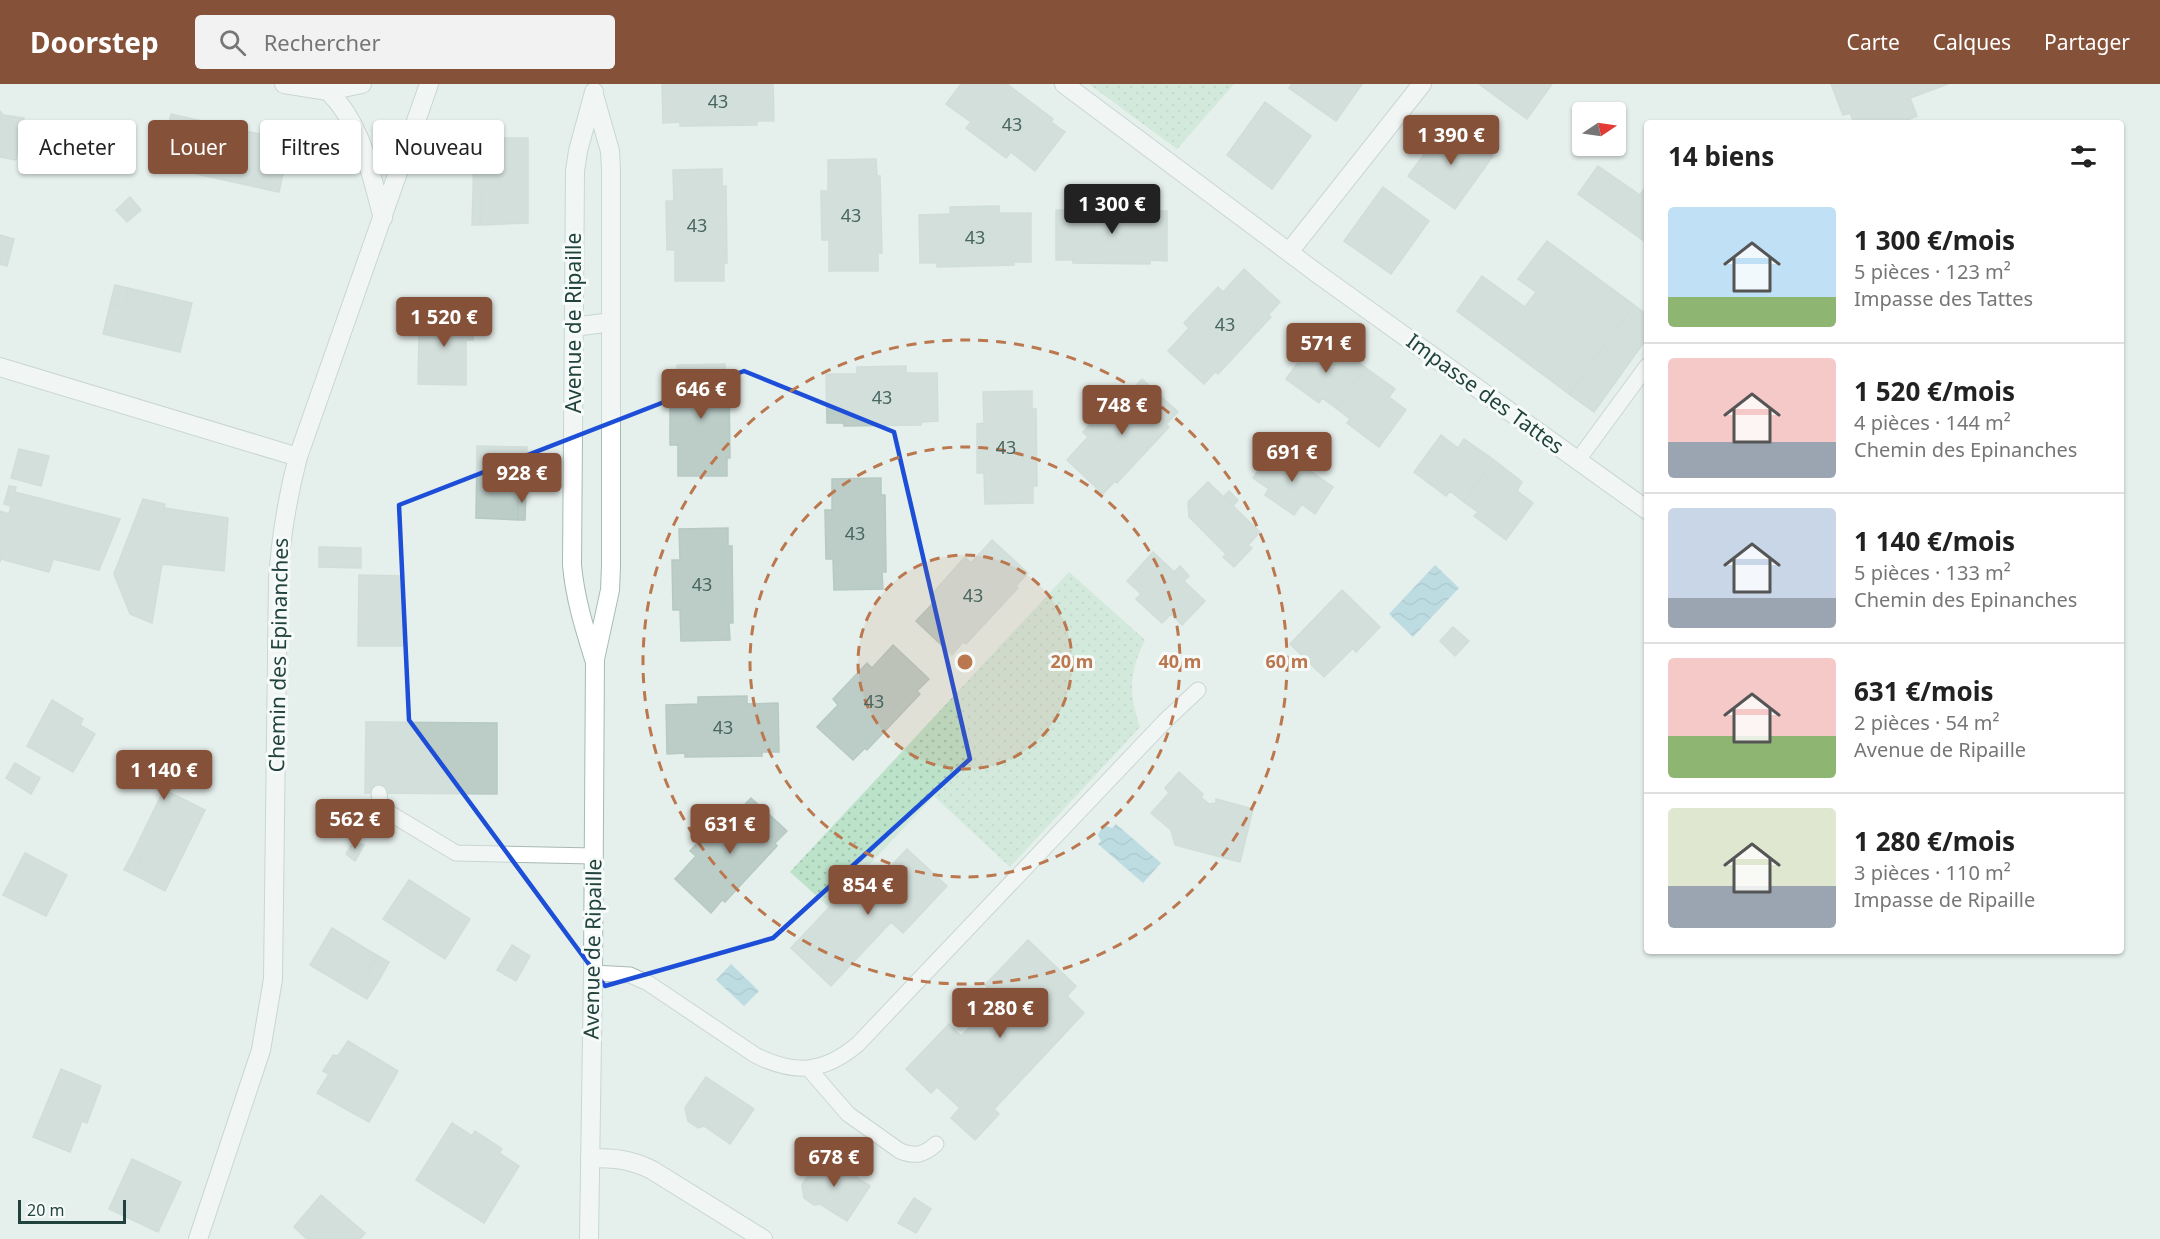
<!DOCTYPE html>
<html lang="fr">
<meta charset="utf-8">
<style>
:root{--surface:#fff;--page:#f2f2f2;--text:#222;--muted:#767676;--line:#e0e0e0;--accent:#855239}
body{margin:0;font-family:"Noto Sans",sans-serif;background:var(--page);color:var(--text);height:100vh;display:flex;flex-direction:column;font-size:22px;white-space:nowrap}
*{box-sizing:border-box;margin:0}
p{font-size:20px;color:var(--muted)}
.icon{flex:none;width:33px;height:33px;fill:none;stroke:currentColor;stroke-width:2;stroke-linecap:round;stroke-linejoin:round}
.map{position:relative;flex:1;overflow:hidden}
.side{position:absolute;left:1644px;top:36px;width:480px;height:834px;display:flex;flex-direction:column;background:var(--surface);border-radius:6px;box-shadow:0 2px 4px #0004}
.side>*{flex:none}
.banner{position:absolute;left:18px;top:36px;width:570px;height:54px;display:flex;gap:12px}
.needle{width:39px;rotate:77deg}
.buttons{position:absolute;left:1572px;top:18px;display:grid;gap:12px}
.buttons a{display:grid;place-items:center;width:54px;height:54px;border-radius:6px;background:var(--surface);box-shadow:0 2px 4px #0004;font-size:30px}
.scale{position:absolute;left:18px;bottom:15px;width:108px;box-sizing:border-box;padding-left:6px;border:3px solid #22433d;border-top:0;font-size:16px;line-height:21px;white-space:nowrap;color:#22433d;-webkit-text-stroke:4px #f6fbf9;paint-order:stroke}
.price{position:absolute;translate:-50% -51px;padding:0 14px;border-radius:6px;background:var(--accent);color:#fff;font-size:20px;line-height:39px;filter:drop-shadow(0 2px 3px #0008)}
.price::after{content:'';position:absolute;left:50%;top:36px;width:18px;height:14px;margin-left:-9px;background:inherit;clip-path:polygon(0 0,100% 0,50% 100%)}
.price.current{background:#222;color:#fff}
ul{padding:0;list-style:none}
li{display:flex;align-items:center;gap:18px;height:150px;padding:0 24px}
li+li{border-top:2px solid var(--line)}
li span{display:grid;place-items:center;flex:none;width:168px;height:120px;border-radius:6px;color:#555}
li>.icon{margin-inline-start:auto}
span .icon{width:72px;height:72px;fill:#fffc;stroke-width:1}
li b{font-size:26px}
h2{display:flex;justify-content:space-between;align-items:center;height:72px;padding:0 24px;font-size:26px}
.pill{padding:0 21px;border-radius:6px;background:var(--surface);box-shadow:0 2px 4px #0004;font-size:21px;line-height:54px}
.pill.current{background:var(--accent);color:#fff}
header{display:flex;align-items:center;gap:36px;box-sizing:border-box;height:84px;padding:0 30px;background:var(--accent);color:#fff}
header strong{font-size:28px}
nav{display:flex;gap:33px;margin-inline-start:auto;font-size:21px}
.search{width:420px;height:54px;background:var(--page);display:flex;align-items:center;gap:15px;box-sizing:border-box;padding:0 21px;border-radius:6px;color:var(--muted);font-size:22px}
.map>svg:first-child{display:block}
.grass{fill:url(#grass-dots)}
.water{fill:url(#water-waves)}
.building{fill:#bccdc8;stroke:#b6c9c3;stroke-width:1.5}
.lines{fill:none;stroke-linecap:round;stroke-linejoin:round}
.lane-casing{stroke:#a7b8b3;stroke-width:17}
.street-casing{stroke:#a7b8b3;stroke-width:20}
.secondary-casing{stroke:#a2bcb5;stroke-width:20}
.lane{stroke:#fff;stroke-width:15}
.street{stroke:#fff;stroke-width:18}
.secondary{stroke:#fff;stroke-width:18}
.marked{fill:none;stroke:#1d4ed8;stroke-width:4.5;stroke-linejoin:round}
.ring{fill:none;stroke:#bb774e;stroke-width:3;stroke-dasharray:10 8}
.labels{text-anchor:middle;stroke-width:6;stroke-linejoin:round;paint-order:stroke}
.number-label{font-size:18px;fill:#486660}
.street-label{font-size:21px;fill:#22433d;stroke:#f6fbf9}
.centre{fill:#bb774e;stroke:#f6fbf9;stroke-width:3}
.ring-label{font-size:18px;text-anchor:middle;font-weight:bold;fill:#bb774e;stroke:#f6fbf9;stroke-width:6;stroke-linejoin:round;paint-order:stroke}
</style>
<header>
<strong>Doorstep</strong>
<div class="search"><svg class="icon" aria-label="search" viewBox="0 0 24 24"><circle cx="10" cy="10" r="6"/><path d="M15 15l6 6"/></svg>Rechercher</div>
<nav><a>Carte</a><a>Calques</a><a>Partager</a></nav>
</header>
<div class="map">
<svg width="2160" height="1155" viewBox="0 0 2160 1155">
<defs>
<pattern id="grass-dots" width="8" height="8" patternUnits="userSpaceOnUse" patternTransform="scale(1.5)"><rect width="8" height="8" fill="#bce2ca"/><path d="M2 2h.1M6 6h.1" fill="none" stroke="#a1c3ae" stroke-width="1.8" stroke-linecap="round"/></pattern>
<pattern id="water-waves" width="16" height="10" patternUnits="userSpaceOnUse" patternTransform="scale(1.5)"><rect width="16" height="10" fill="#89c5d8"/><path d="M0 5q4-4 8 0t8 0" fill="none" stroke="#70a2b0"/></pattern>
</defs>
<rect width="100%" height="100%" fill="#e5efeb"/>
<path class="grass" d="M1089,0H1234L1177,65Z
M1069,488L1145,556C1129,588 1128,609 1140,643L1010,783L934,712L829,823L790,788Z"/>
<path class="water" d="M1435,481L1459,504L1413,553L1389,530Z
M1116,740L1161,779L1143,799L1098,760L1101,757L1098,751L1101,745L1106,742L1112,744Z
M731,880L759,907L744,922L716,896Z"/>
<path class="building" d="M662,0H773L774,37H757V41L680,42V38L663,39Z
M961,0H1007L1053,35L1051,38L1065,48L1035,87L1011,68L1006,74L966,44L971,38L946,20Z
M1292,0H1362L1336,37L1289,4Z
M1479,0H1552L1527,35Z
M1831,0H1948L1910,14L1917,32L1900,39H1854L1850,29L1843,31Z
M1265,18L1311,52L1272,105L1227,71Z
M0,27L3,31L24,34L16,76L0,73Z
M171,30L290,57L279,108L160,82Z
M1447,39L1493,72L1455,125L1408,92Z
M474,54H528V139L481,141L482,110H473Z
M876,75L877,92H880L882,169H878V187H829V156H822L821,107H828V76Z
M1598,82L1640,111L1647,101V159L1578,110Z
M722,85V102H726L727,179H724V197H675V166H667L666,117H674L673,86Z
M1383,103L1429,137L1391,190L1344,157Z
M473,110H482L481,141H472Z
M130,113L141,126L127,138L116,126Z
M1087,120H1136V127H1167V177L1150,176V180L1073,179V176H1056V126L1087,127Z
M999,122V129H1031V178H1014V181L937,183V179H920L919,131L950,130V123Z
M0,151L14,155L7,182L0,180Z
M1547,157L1634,221L1569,310L1457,227L1482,192L1525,223L1536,208L1518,195Z
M1244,185L1280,218L1268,231L1271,233L1218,290L1216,287L1204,300L1168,267L1189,244L1184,239L1218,203L1223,208Z
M115,201L128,204L125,224L110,221Z
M128,204L192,219L180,268L103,250L110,221L125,224Z
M1634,221L1647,231V254L1594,328L1569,310Z
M423,227L473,228V256H466V301L418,300L419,252H423Z
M1313,258L1330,271L1337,262L1366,284L1336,324L1322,314L1319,319L1286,295Z
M725,280L726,297H729L730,374H727V392H678V361H670V312H677V281Z
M906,282V289H937L938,337L921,338V341L844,342V339H827L826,290H857V283Z
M1366,284L1395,305L1389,313L1406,326L1379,363L1347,339L1350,335L1336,324Z
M1142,295L1178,328L1166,340L1169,343L1117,399L1115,397L1103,410L1067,376L1088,353L1083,348L1116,312L1121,317Z
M1032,307V325H1036L1037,402H1033V419L985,420L984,389H977V340L984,339L983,308Z
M1441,351L1458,364L1464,355L1494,376L1464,418L1450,407L1446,412L1414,388Z
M477,362L527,363L526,404H518V436L476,434Z
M1275,362L1333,403L1315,430L1302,420L1294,431L1265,411L1269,405L1253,394Z
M19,365L49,372L41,402L11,394Z
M1304,372L1314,380L1310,386L1299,379Z
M1494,376L1522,398L1517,407L1533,419L1506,456L1474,432L1478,428L1464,418Z
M881,394V411H885L886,488H882L883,505L834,506L833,475H826L825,426H832V395Z
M1208,398L1260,448L1248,461L1252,464L1234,483L1223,473L1226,470L1189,433L1188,418Z
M9,402L16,403L15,408L120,435L99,486L53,475L49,488L1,475L0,478V427L9,430L11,422L4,420Z
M518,404H526L525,436H518Z
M1229,407L1238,416L1233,422L1223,413Z
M143,415L165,420L164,424L228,434L224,487L162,480L152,539L130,530L114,490Z
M728,444V462H732L733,539H729L730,556L681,557L680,526H673L672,476H680L679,445Z
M992,456L1028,489L1016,502L1018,504L966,560L963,558L952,571L916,537L937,515L932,510L965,473L971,479Z
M319,463L361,464V484L319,483Z
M1153,468L1205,517L1182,541L1171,530L1162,539L1136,515L1141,510L1127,497Z
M1180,482L1189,492L1184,497L1174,488Z
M359,491L403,492V562H358Z
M1342,506L1380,543L1356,568L1353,564L1324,593L1290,560Z
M1453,543L1469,557L1455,572L1440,557Z
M893,561L929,595L917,607L920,610L867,666L865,664L853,676L817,643L838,621L833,615L867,579L872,584Z
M747,612V620L778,619L779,668H762V672L685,673V669L667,670L666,621L698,620V613Z
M52,616L83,635L80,641L95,650L73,688L27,662Z
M366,638L497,639V710L365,709Z
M15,679L40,694L31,710L6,694Z
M1179,688L1203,710L1201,713L1209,720L1216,719V715L1253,725L1240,778L1175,761L1171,746L1151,729L1169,709L1165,704Z
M164,706L173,710L164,728L155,724Z
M173,710L205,726L165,807L133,790L142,771L134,767L155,724L164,728Z
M751,714L787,747L775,759L777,762L725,818L722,816L711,829L675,795L696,772L690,767L724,731L730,736Z
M354,757L364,761L355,777L346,770Z
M907,765L947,802L903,849L891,838L831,902L791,864L856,795L868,806Z
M134,767L142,771L133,790L124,786Z
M25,769L67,791L46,832L3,811Z
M409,796L470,835L445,875L383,835Z
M332,844L378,872L367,889L379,896L367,915L310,881Z
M1028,856L1076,902L1067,912L1084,929L994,1025L999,1030L975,1056L951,1034L960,1024L937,1003L931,1009L906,985L949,940L961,952L998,913L985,901Z
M512,861L530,872L516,897L497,886Z
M378,872L389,878L379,896L367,889Z
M348,957L398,987L369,1038L317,1009L329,990L323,987L333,971L338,972Z
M61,985L101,1002L87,1039L82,1037L70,1068L33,1053Z
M706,993L754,1025L730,1060L704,1042L698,1044L688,1037L685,1024Z
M452,1039L472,1052L475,1047L502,1065L499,1069L519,1082L484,1139L416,1096Z
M822,1070L870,1102L847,1137L820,1120L814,1121L804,1114L802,1101Z
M132,1075L181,1098L158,1148L109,1125Z
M321,1111L365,1149L360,1155H307L294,1143Z
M914,1114L931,1125L916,1149L898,1139Z"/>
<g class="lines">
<g class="lane-casing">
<path id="lane" d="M1578,376L1647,282
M379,709L380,719L386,727L456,769L594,772
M593,889L630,891L648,899L755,971C794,991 824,989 858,960L1165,637L1198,606
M809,985L848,1030L900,1067C915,1073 924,1071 936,1060"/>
</g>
<g class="street-casing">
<path id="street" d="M284,0L328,7L362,0
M1064,0L1318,190L1647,426
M328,7C363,41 370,89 383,134
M1289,168L1422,0
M0,283L298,373
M590,1074C614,1074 630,1075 652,1086L763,1155
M198,1155L261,966L273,895L278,495C281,453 287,414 298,373L429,0"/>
</g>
<g class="secondary-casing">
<path id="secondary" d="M594,8L578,67L575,87L572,481C575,514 584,543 594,575
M574,243L611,238
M589,1155L593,889L595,575L610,506L611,482V86L610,67L594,11"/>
</g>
<use href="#lane" class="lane"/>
<use href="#street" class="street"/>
<use href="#secondary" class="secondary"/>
</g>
<path d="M0 0H2160V1155H0ZM744,287L894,348L970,675L773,854L605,902L409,636L399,421Z" fill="#e5efeb" fill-opacity=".55" fill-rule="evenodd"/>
<path class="marked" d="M744,287L894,348L970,675L773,854L605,902L409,636L399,421Z"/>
<circle cx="965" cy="578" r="107" fill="#bb774e" fill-opacity=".12"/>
<g class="ring">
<circle cx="965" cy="578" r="107"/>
<circle cx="965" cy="578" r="215"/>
<circle cx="965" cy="578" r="322"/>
</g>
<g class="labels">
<g class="number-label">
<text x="718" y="24">43</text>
<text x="1012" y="47">43</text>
<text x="851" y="138">43</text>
<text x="697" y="148">43</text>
<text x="975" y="160">43</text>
<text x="1225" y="247">43</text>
<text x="882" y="320">43</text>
<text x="1006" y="370">43</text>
<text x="855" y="456">43</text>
<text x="702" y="507">43</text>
<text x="973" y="518">43</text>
<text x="874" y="624">43</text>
<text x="723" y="650">43</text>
</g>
<g class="street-label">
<text transform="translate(574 239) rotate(-90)" y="7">Avenue de Ripaille</text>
<text transform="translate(1485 310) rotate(36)" y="7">Impasse des Tattes</text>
<text transform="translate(279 571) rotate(-89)" y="7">Chemin des Epinanches</text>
<text transform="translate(593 865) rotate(-89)" y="7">Avenue de Ripaille</text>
</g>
</g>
<circle cx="965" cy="578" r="9" class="centre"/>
<g class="ring-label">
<text x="1072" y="584">20 m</text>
<text x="1180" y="584">40 m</text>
<text x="1287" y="584">60 m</text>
</g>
</svg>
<div class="buttons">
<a><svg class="needle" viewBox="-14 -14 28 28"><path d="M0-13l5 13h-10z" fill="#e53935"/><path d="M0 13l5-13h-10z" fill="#767676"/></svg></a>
</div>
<div class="scale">20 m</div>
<b class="price" style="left:1451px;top:82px">1 390 €</b>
<b class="price current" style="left:1112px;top:151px">1 300 €</b>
<b class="price" style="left:444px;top:264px">1 520 €</b>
<b class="price" style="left:1326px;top:290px">571 €</b>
<b class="price" style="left:701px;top:336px">646 €</b>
<b class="price" style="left:1122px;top:352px">748 €</b>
<b class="price" style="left:1292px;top:399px">691 €</b>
<b class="price" style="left:522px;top:420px">928 €</b>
<b class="price" style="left:164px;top:717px">1 140 €</b>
<b class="price" style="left:355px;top:766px">562 €</b>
<b class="price" style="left:730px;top:771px">631 €</b>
<b class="price" style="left:868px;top:832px">854 €</b>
<b class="price" style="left:1000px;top:955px">1 280 €</b>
<b class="price" style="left:834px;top:1104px">678 €</b>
<div class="banner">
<a class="pill">Acheter</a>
<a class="pill current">Louer</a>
<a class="pill">Filtres</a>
<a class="pill">Nouveau</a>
</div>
<section class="side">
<h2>14 biens<svg class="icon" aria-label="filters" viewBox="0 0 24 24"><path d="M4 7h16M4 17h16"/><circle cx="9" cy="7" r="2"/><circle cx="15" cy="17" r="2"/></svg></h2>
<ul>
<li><span style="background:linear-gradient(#bfe0f5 75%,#8fb573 0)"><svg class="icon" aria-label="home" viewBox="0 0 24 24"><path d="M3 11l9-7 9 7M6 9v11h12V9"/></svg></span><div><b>1 300 €/mois</b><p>5 pièces · 123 m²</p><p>Impasse des Tattes</p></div></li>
<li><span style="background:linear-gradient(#f6c9c9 70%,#9aa5b1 0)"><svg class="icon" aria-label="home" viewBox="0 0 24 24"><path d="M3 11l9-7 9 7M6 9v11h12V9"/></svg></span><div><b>1 520 €/mois</b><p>4 pièces · 144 m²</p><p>Chemin des Epinanches</p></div></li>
<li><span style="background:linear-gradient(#c9d6e8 75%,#9aa5b1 0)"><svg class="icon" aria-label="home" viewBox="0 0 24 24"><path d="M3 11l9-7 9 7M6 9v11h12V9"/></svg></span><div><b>1 140 €/mois</b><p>5 pièces · 133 m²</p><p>Chemin des Epinanches</p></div></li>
<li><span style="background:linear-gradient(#f6c9c9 65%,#8fb573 0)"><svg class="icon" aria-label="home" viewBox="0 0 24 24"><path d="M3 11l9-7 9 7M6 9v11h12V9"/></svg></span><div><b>631 €/mois</b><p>2 pièces · 54 m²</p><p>Avenue de Ripaille</p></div></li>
<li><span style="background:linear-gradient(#dfe7d0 65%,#9aa5b1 0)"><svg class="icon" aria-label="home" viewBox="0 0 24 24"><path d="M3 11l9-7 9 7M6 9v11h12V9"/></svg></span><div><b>1 280 €/mois</b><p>3 pièces · 110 m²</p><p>Impasse de Ripaille</p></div></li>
</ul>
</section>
</div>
